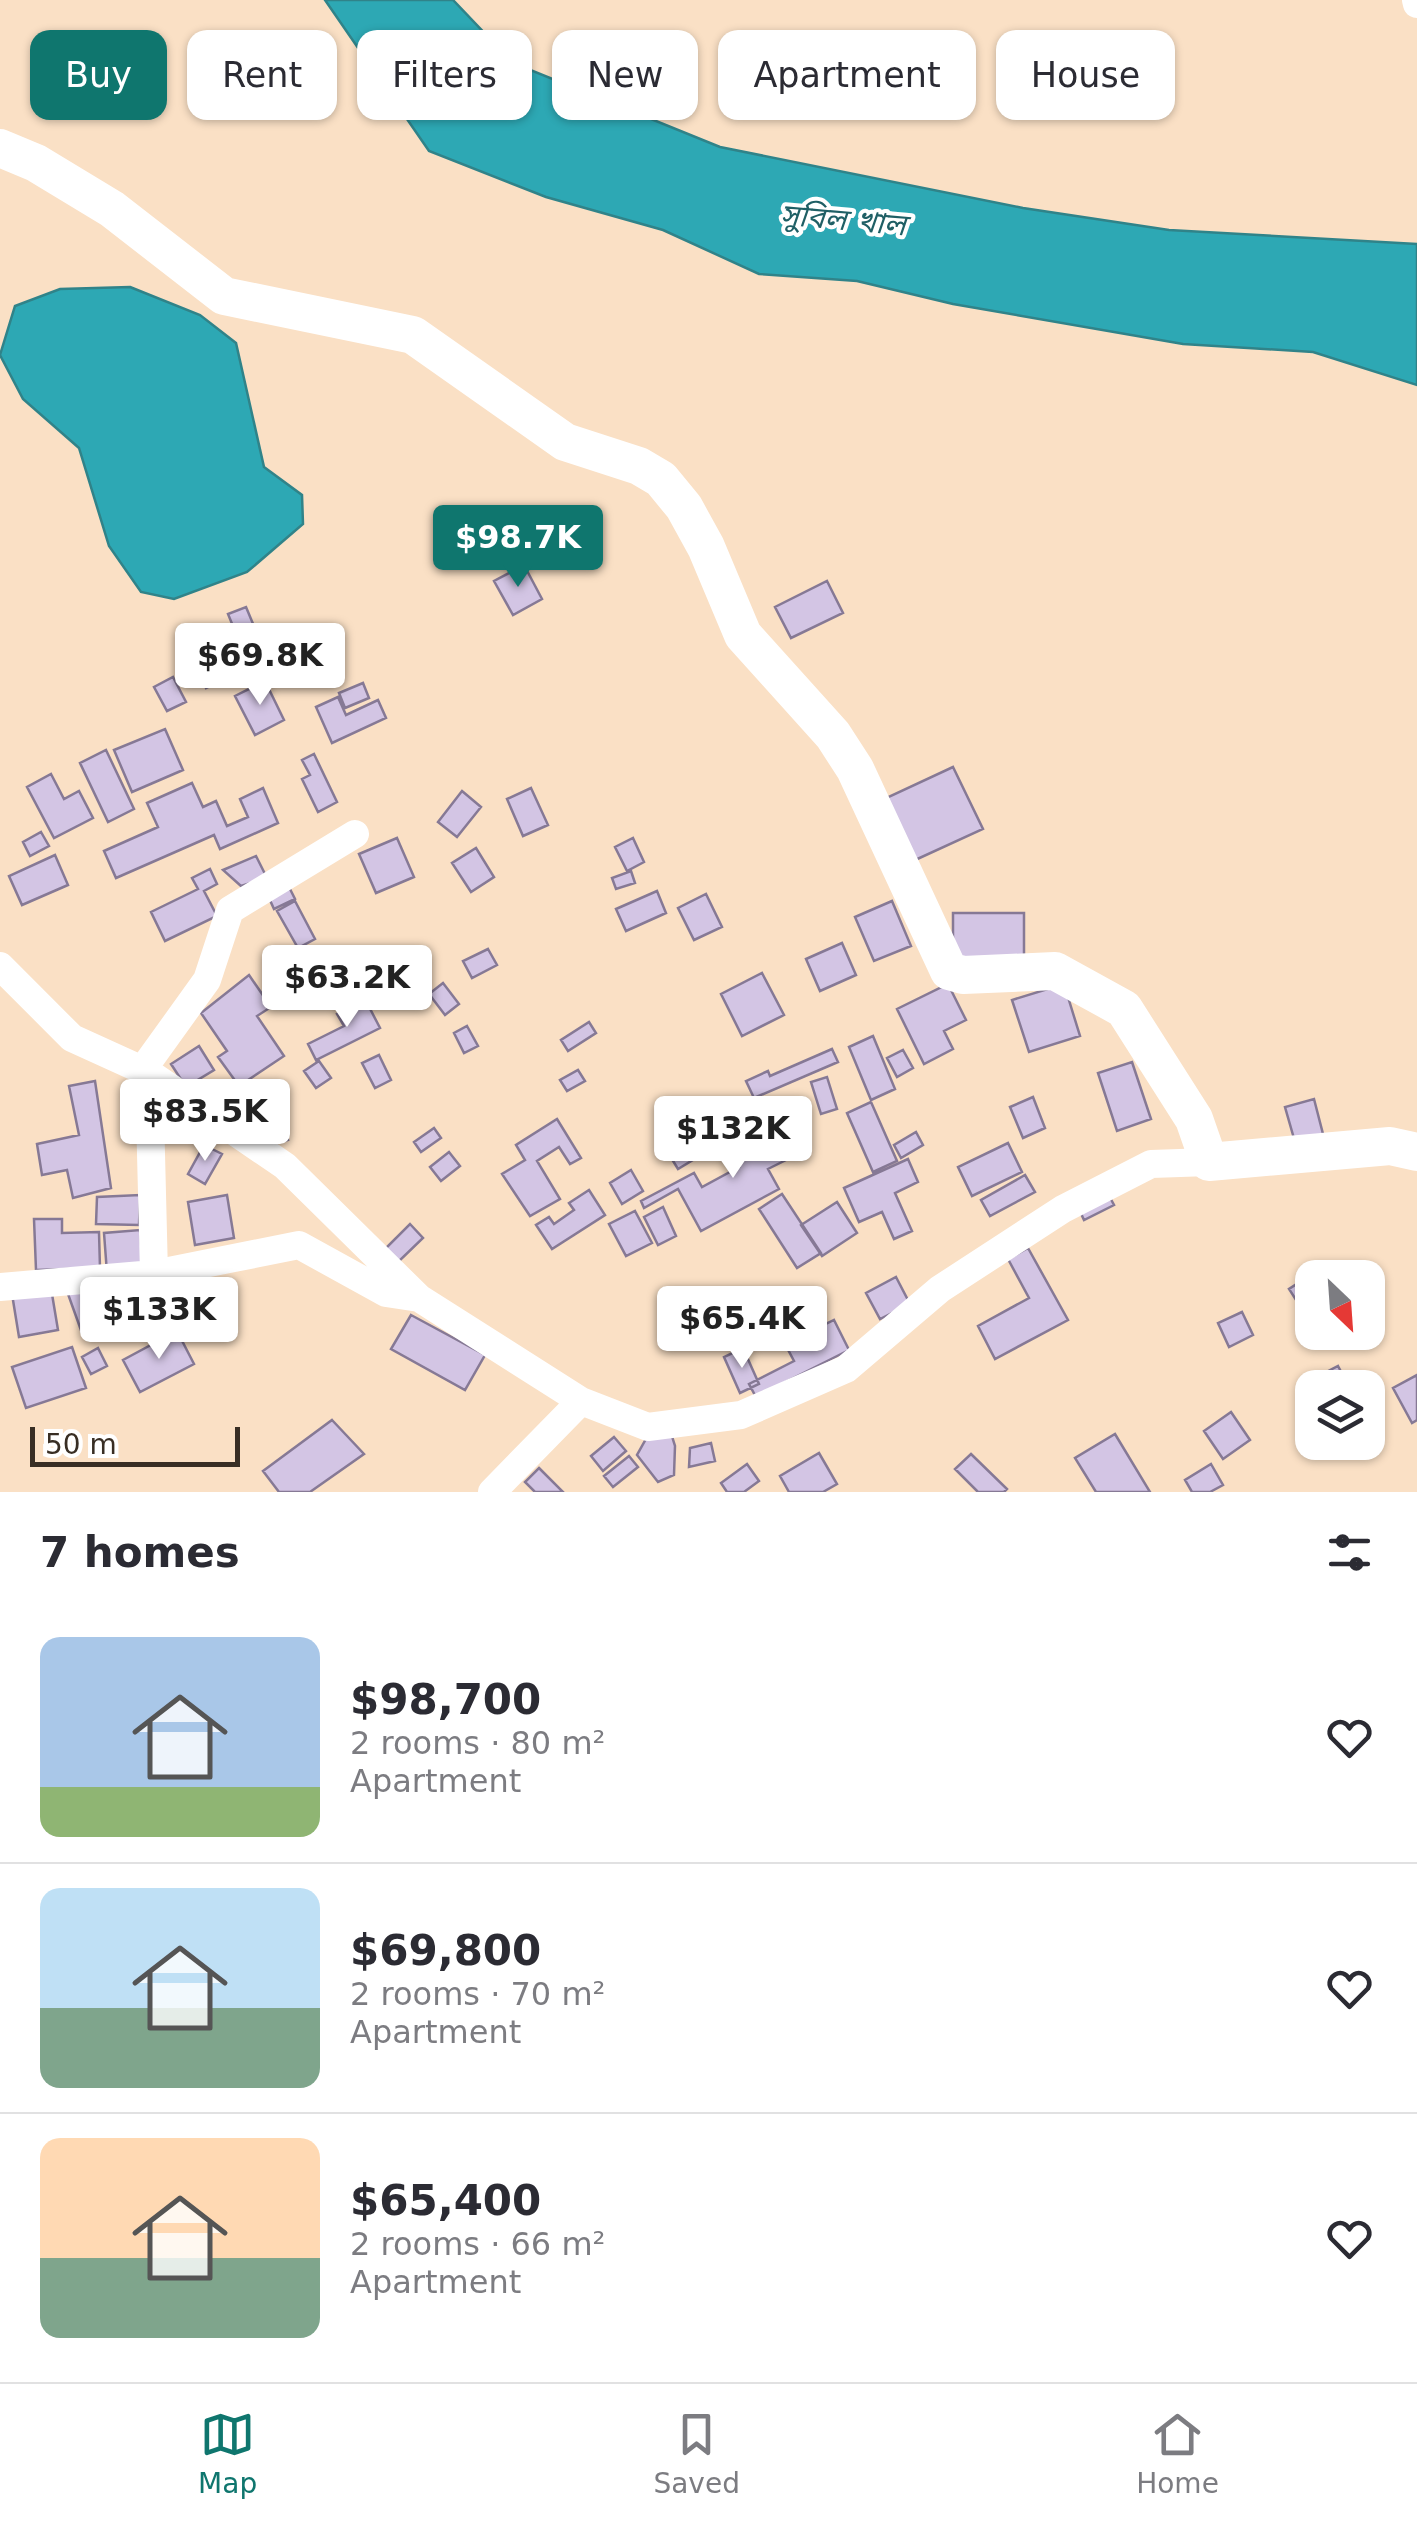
<!DOCTYPE html>
<meta charset="utf-8">
<style>
:root{--surface:#fff;--page:#f7f7f7;--text:#2b2b33;--muted:#7c7c81;--line:#e1e1e2;--accent:#0f766e}
body{margin:0;font-family:"DejaVu Sans","Noto Sans Bengali",sans-serif;background:var(--page);color:var(--text);height:100vh;display:flex;flex-direction:column;font-size:38px;white-space:nowrap}
*{box-sizing:border-box;margin:0}
p{font-size:32px;color:var(--muted)}
.icon{flex:none;width:55px;height:55px;fill:none;stroke:currentColor;stroke-width:2;stroke-linecap:round;stroke-linejoin:round}
.map{position:relative;height:1492px;overflow:hidden}
.drawer{display:flex;flex-direction:column;background:var(--surface);flex:1}
.drawer>*{flex:none}
.hud{position:absolute;left:30px;top:30px;width:1358px;height:90px;display:flex;gap:20px}
.needle{width:65px;rotate:155deg}
.tools{position:absolute;left:1295px;top:1260px;display:grid;gap:20px}
.tools a{display:grid;place-items:center;width:90px;height:90px;border-radius:20px;background:var(--surface);box-shadow:0 2px 8px #0004;font-size:50px}
.scale{position:absolute;left:30px;bottom:25px;width:210px;box-sizing:border-box;padding-left:10px;border:5px solid #382e24;border-top:0;font-size:28px;line-height:35px;white-space:nowrap;color:#382e24;-webkit-text-stroke:8px #fff;paint-order:stroke}
.price{position:absolute;translate:-50% -85px;padding:0 22px;border-radius:10px;background:#fff;color:#222;font-size:32px;line-height:65px;filter:drop-shadow(0 2px 5px #0008)}
.price::after{content:'';position:absolute;left:50%;top:60px;width:30px;height:22px;margin-left:-15px;background:inherit;clip-path:polygon(0 0,100% 0,50% 100%)}
.price.selected{background:var(--accent);color:#fff}
ul{padding:0;list-style:none}
li{display:flex;align-items:center;gap:30px;height:250px;padding:0 40px}
li+li{border-top:2px solid var(--line)}
li span{display:grid;place-items:center;flex:none;width:280px;height:200px;border-radius:20px;color:#555}
li>.icon{margin-inline-start:auto}
span .icon{width:120px;height:120px;fill:#fffc;stroke-width:1}
li b{font-size:42px}
h2{display:flex;justify-content:space-between;align-items:center;height:120px;padding:0 40px;font-size:42px}
.tag{padding:0 35px;border-radius:20px;background:var(--surface);box-shadow:0 2px 8px #0004;font-size:35px;line-height:90px}
.tag.selected{background:var(--accent);color:#fff}
.menu{display:flex;justify-content:space-around;align-items:center;height:140px;border-top:2px solid var(--line);background:var(--surface);font-size:28px;color:var(--muted)}
.menu a{display:grid;justify-items:center;gap:5px}
.menu .selected{color:var(--accent)}
.map>svg:first-child{display:block}
.water{fill:#2da8b4;stroke:#308389;stroke-width:2.5}
.building{fill:#d3c5e4;stroke:#867995;stroke-width:2.5}
.lines{fill:none;stroke-linecap:round;stroke-linejoin:round}
.street{stroke:#fff;stroke-width:28}
.secondary{stroke:#fff;stroke-width:38}
.labels{text-anchor:middle;stroke-width:8;stroke-linejoin:round;paint-order:stroke}
.water-label{font-size:30px;font-style:italic;fill:#1f5f65;stroke:#fff}
</style>
<div class="map">
<svg width="1417" height="1492" viewBox="0 0 1417 1492">
<rect width="100%" height="100%" fill="#fae0c5"/>
<path class="water" d="M325,0H453L513,63L720,147L1023,208L1169,230L1417,244V385L1313,352L1183,344L953,304L857,281L759,274L663,230L546,197L429,151Z
M130,287L200,315L236,343L264,467L302,495L303,524L247,572L174,599L141,592L109,546L79,448L23,399L0,355L15,306L60,289Z"/>
<path class="building" d="M524,565L542,599L513,615L494,581Z
M827,581L843,613L791,638L775,607Z
M246,607L264,650L246,658L228,614Z
M224,654L235,674L206,688L196,668Z
M173,677L186,702L167,711L154,687Z
M265,681L284,720L255,735L235,696Z
M363,683L369,698L345,708L339,693Z
M338,697L346,715L378,700L386,718L332,743L316,707Z
M165,729L183,770L132,792L114,750Z
M106,750L134,809L108,822L80,763Z
M314,754L337,802L318,812L302,779L310,775L302,760Z
M953,767L983,829L913,861L884,799Z
M51,774L64,799L79,791L93,818L54,838L27,787Z
M192,783L203,807L216,801L227,826L248,817L240,799L263,788L278,823L220,849L214,835L116,878L104,851L158,827L147,803Z
M531,788L548,825L523,836L507,799Z
M462,791L481,807L457,837L438,822Z
M41,832L49,846L30,856L23,842Z
M397,838L414,877L376,893L359,854Z
M633,838L644,862L627,871L615,847Z
M476,848L494,877L471,892L452,863Z
M55,855L68,885L22,905L9,876Z
M256,856L267,878L241,886L223,870Z
M210,869L217,884L204,891L217,916L165,941L151,912L198,889L192,878Z
M631,871L635,883L616,889L612,878Z
M289,887L295,899L274,909L269,898Z
M657,891L666,913L626,931L616,909Z
M706,894L722,927L694,940L678,908Z
M295,901L315,939L298,948L277,911Z
M892,901L911,946L874,961L855,917Z
M953,913H1024V960H953Z
M842,943L856,975L820,991L806,959Z
M321,948L340,982L301,1003L283,969Z
M488,949L497,965L472,978L463,961Z
M762,973L784,1015L742,1036L721,994Z
M249,975L271,1007L257,1016L284,1056L239,1086L218,1057L227,1051L201,1013Z
M443,983L459,1004L445,1015L429,994Z
M948,984L966,1020L944,1031L953,1049L924,1064L897,1009Z
M1064,984L1080,1036L1029,1052L1012,1000Z
M365,999L380,1028L316,1060L308,1044L344,1026L337,1014Z
M589,1022L596,1033L568,1051L561,1040Z
M467,1026L478,1046L464,1053L454,1033Z
M873,1036L895,1089L871,1100L849,1047Z
M199,1046L214,1070L186,1087L171,1064Z
M832,1049L838,1062L754,1098L746,1081L768,1071L770,1076Z
M903,1050L913,1068L897,1077L887,1058Z
M379,1055L391,1080L375,1088L362,1063Z
M319,1061L331,1078L316,1088L304,1071Z
M1132,1062L1151,1119L1117,1131L1098,1073Z
M578,1070L585,1081L567,1091L560,1080Z
M827,1077L837,1109L821,1114L811,1082Z
M95,1081L111,1188L73,1198L67,1170L42,1175L37,1144L79,1135L69,1086Z
M1033,1097L1045,1128L1023,1138L1010,1107Z
M1314,1099L1323,1134L1295,1142L1285,1107Z
M871,1102L897,1161L873,1172L847,1113Z
M557,1119L581,1158L570,1164L559,1147L537,1161L560,1199L530,1216L502,1174L525,1160L516,1145Z
M711,1119L724,1141L678,1169L657,1135L682,1120L689,1132Z
M284,1125L288,1140L271,1145L266,1130Z
M434,1128L441,1138L421,1152L414,1142Z
M758,1130L766,1145L787,1133L798,1154L768,1169L779,1189L701,1231L678,1189L644,1208L641,1201L694,1173L702,1187L739,1167L728,1146Z
M916,1132L923,1145L901,1158L894,1145Z
M1008,1143L1022,1172L972,1196L958,1167Z
M204,1145L222,1154L205,1184L188,1174Z
M449,1152L460,1166L441,1181L430,1167Z
M908,1159L918,1182L895,1193L912,1231L894,1239L882,1212L859,1222L844,1188Z
M631,1170L643,1191L622,1204L610,1183Z
M1025,1175L1035,1192L990,1216L981,1200Z
M589,1190L605,1215L552,1249L536,1225L549,1217L554,1224L574,1210L569,1203Z
M1107,1192L1114,1205L1084,1220L1078,1207Z
M782,1194L821,1253L797,1268L759,1209Z
M140,1195L139,1225L96,1224L97,1197Z
M227,1195L234,1238L195,1245L188,1202Z
M837,1202L857,1233L822,1256L801,1225Z
M663,1207L676,1236L658,1245L644,1217Z
M635,1211L652,1243L626,1256L609,1224Z
M34,1219H62V1233L99,1232L100,1268L36,1270Z
M410,1224L423,1238L395,1265L382,1252Z
M140,1230L143,1270L107,1273L104,1233Z
M1028,1248L1068,1320L995,1359L978,1326L1029,1298L1008,1259Z
M1320,1269L1325,1278H1312V1325L1289,1289Z
M896,1277L910,1304L880,1319L866,1293Z
M127,1283L142,1323L117,1333L102,1292Z
M88,1287L100,1321L82,1333L68,1294Z
M51,1288L58,1330L19,1337L12,1294Z
M1242,1312L1253,1335L1229,1347L1218,1323Z
M411,1315L485,1355L465,1390L391,1349Z
M834,1320L849,1350L756,1397L749,1384L794,1361L785,1344Z
M177,1331L194,1364L140,1392L123,1360Z
M72,1347L86,1388L26,1408L12,1367Z
M98,1348L107,1366L91,1374L82,1357Z
M743,1348L759,1384L740,1393L724,1357Z
M1338,1366L1346,1381L1320,1388L1315,1378Z
M1417,1375V1420L1412,1423L1393,1388Z
M1231,1412L1250,1440L1223,1459L1204,1431Z
M332,1420L364,1454L310,1492H279L263,1471Z
M651,1430H670L675,1446L674,1475L658,1482L637,1455Z
M1115,1434L1150,1492H1096L1075,1458Z
M614,1437L626,1451L603,1471L591,1456Z
M711,1443L715,1461L689,1467L690,1448Z
M819,1453L837,1484L823,1492H789L780,1476Z
M971,1454L1007,1489L1004,1492H978L955,1469Z
M629,1456L638,1467L613,1487L604,1476Z
M747,1464L759,1481L744,1492H727L721,1483Z
M1211,1464L1223,1485L1210,1492H1192L1185,1480Z
M539,1468L563,1492H535L525,1482Z"/>
<g class="lines">
<path class="street" d="M1416,0L1417,4
M0,966L72,1038L149,1073L285,1166L419,1298L581,1401L648,1427L741,1415L846,1369L940,1289L1063,1209L1151,1164L1209,1162
M143,1069L207,980L230,910L355,834
M149,1073L154,1274
M0,1287L154,1274L299,1245L386,1293L419,1298
M492,1492L581,1401"/>
<path class="secondary" d="M0,148L36,163L112,209L224,296L413,335L565,442L639,466L661,479L684,507L706,547L743,635L833,735L855,769L949,971L963,975L1055,971L1124,1009L1194,1119L1209,1162L1390,1146L1417,1152"/>
</g>
<g class="labels">
<g class="water-label">
<text transform="translate(843 220) rotate(5)" y="10">সুবিল খাল</text>
</g>
</g>
</svg>
<div class="tools">
<a><svg class="needle" viewBox="-14 -14 28 28"><path d="M0-13l5 13h-10z" fill="#e53935"/><path d="M0 13l5-13h-10z" fill="#7c7c81"/></svg></a>
<a><svg class="icon" aria-label="layers" viewBox="0 0 24 24"><path d="M12 4l9 5-9 5-9-5zM3 14l9 5 9-5"/></svg></a>
</div>
<div class="scale">50 m</div>
<b class="price selected" style="left:518px;top:590px">$98.7K</b>
<b class="price" style="left:260px;top:708px">$69.8K</b>
<b class="price" style="left:347px;top:1030px">$63.2K</b>
<b class="price" style="left:205px;top:1164px">$83.5K</b>
<b class="price" style="left:733px;top:1181px">$132K</b>
<b class="price" style="left:159px;top:1362px">$133K</b>
<b class="price" style="left:742px;top:1371px">$65.4K</b>
<div class="hud">
<a class="tag selected">Buy</a>
<a class="tag">Rent</a>
<a class="tag">Filters</a>
<a class="tag">New</a>
<a class="tag">Apartment</a>
<a class="tag">House</a>
</div>
</div>
<section class="drawer">
<h2>7 homes<svg class="icon" aria-label="filters" viewBox="0 0 24 24"><path d="M4 7h16M4 17h16"/><circle cx="9" cy="7" r="2"/><circle cx="15" cy="17" r="2"/></svg></h2>
<ul>
<li><span style="background:linear-gradient(#a9c7e8 75%,#8fb573 0)"><svg class="icon" aria-label="home" viewBox="0 0 24 24"><path d="M3 11l9-7 9 7M6 9v11h12V9"/></svg></span><div><b>$98,700</b><p>2 rooms · 80 m²</p><p>Apartment</p></div><svg class="icon" aria-label="heart" viewBox="0 0 24 24"><path d="M12 20l-8-8c-3-5 5-10 8-4 3-6 11-1 8 4z"/></svg></li>
<li><span style="background:linear-gradient(#bfe0f5 60%,#7fa58c 0)"><svg class="icon" aria-label="home" viewBox="0 0 24 24"><path d="M3 11l9-7 9 7M6 9v11h12V9"/></svg></span><div><b>$69,800</b><p>2 rooms · 70 m²</p><p>Apartment</p></div><svg class="icon" aria-label="heart" viewBox="0 0 24 24"><path d="M12 20l-8-8c-3-5 5-10 8-4 3-6 11-1 8 4z"/></svg></li>
<li><span style="background:linear-gradient(#ffd9b3 60%,#7fa58c 0)"><svg class="icon" aria-label="home" viewBox="0 0 24 24"><path d="M3 11l9-7 9 7M6 9v11h12V9"/></svg></span><div><b>$65,400</b><p>2 rooms · 66 m²</p><p>Apartment</p></div><svg class="icon" aria-label="heart" viewBox="0 0 24 24"><path d="M12 20l-8-8c-3-5 5-10 8-4 3-6 11-1 8 4z"/></svg></li>
</ul>
</section>
<nav class="menu">
<a class="selected"><svg class="icon" aria-label="map" viewBox="0 0 24 24"><path d="M3 6l6-2 6 2 6-2v14l-6 2-6-2-6 2zM9 4v14M15 6v14"/></svg>Map</a>
<a><svg class="icon" aria-label="saved" viewBox="0 0 24 24"><path d="M7 4h10v16l-5-4-5 4z"/></svg>Saved</a>
<a><svg class="icon" aria-label="home" viewBox="0 0 24 24"><path d="M3 11l9-7 9 7M6 9v11h12V9"/></svg>Home</a>
</nav>
